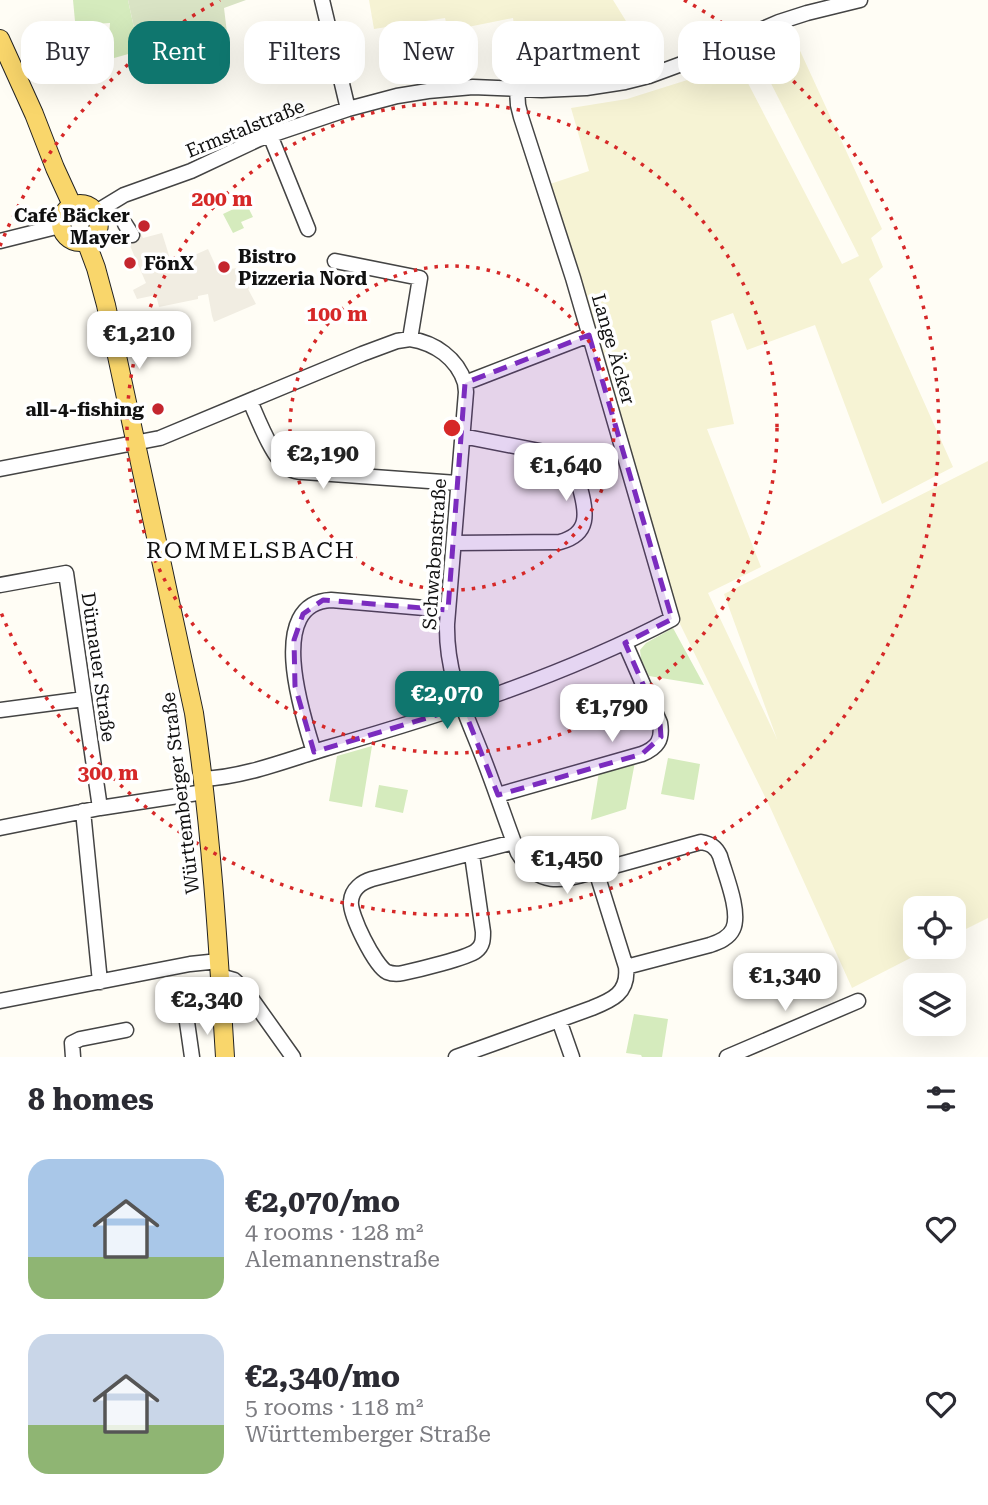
<!DOCTYPE html>
<meta charset="utf-8">
<style>
:root{--surface:#fff;--page:#f7f7f7;--text:#2b2b33;--muted:#7c7c81;--accent:#0f766e}
body{margin:0;font-family:"Roboto Serif",serif;background:var(--page);color:var(--text);height:100vh;display:flex;flex-direction:column;font-size:26px;white-space:nowrap}
*{box-sizing:border-box;margin:0}
p{font-size:23px;color:var(--muted)}
.icon{flex:none;width:38px;height:38px;fill:none;stroke:currentColor;stroke-width:2;stroke-linecap:round;stroke-linejoin:round}
.map{position:relative;height:1057px;overflow:hidden}
.details{display:flex;flex-direction:column;background:var(--surface);flex:1}
.details>*{flex:none}
.hud{position:absolute;left:21px;top:21px;width:947px;height:63px;display:flex;gap:14px}
.tools{position:absolute;left:903px;top:896px;display:grid;gap:14px}
.tools a{display:grid;place-items:center;width:63px;height:63px;border-radius:14px;background:var(--surface);box-shadow:0 7px 28px #0002;font-size:35px}
.price{position:absolute;translate:-50% -60px;padding:0 16px;border-radius:14px;background:#fff;color:#222;font-size:23px;line-height:46px;filter:drop-shadow(0 2px 4px #0008)}
.price::after{content:'';position:absolute;left:50%;top:42px;width:21px;height:16px;margin-left:-10px;background:inherit;clip-path:polygon(0 0,100% 0,50% 100%)}
.price.selected{background:var(--accent);color:#fff}
ul{padding:0;list-style:none}
li{display:flex;align-items:center;gap:21px;height:175px;padding:0 28px}
li span{display:grid;place-items:center;flex:none;width:196px;height:140px;border-radius:21px;color:#555}
li>.icon{margin-inline-start:auto}
span .icon{width:84px;height:84px;fill:#fffc;stroke-width:1}
li b{font-size:30px}
h2{display:flex;justify-content:space-between;align-items:center;height:84px;padding:0 28px;font-size:30px}
.pill{padding:0 24px;border-radius:21px;background:var(--surface);box-shadow:0 7px 28px #0002;font-size:24px;line-height:63px}
.pill.selected{background:var(--accent);color:#fff}
.map>svg:first-child{display:block}
.farmland{fill:#f6f3d4}
.green{fill:#d5ebbd}
.cemetery{fill:#d9e3c4}
.plaza{fill:#f1ede2}
.lines{fill:none;stroke-linecap:round;stroke-linejoin:round}
.minor-casing{stroke:#444;stroke-width:17}
.major-casing{stroke:#222;stroke-width:20}
.minor{stroke:#fff;stroke-width:14}
.major{stroke:#f9d66b;stroke-width:18}
.marked{fill:#7b2cbf;fill-opacity:0.2;stroke:#7b2cbf;stroke-width:5;stroke-dasharray:14 9;stroke-linejoin:round}
.ring{fill:none;stroke:#d62828;stroke-width:3.5;stroke-dasharray:3.5 7}
.poi-dot{fill:#c4262e;stroke:#fff;stroke-width:2.5}
.labels{text-anchor:middle;stroke-width:7;stroke-linejoin:round;paint-order:stroke}
.street-label{font-size:19px;fill:#111;stroke:#fff}
.poi-label{font-size:19px;font-weight:bold;fill:#111;stroke:#fff;text-anchor:end}
.quarter-label{font-size:23px;letter-spacing:2px;fill:#111;stroke:#fff}
.centre{fill:#d62828;stroke:#fff;stroke-width:3.5}
.ring-label{font-size:21px;text-anchor:middle;font-weight:bold;fill:#d62828;stroke:#fff;stroke-width:7;stroke-linejoin:round;paint-order:stroke}
</style>
<div class="map">
<svg width="988" height="1057" viewBox="0 0 988 1057">
<rect width="100%" height="100%" fill="#fffdf5"/>
<path class="farmland" d="M369,0H613L647,55L614,63L560,70L521,72L513,18L448,31L445,18L374,29Z
M796,42L882,229L871,238L883,267L869,279L953,467L882,504L815,325L747,350L733,313L711,321L734,424L707,429L761,567L708,593L777,739L724,594L988,461V918L954,935V908H915V947H932L852,988L770,807L680,624L550,184L589,171L571,108L627,99L738,64L842,264L859,256L757,56Z"/>
<path class="green" d="M73,0H128L139,51L107,60L110,23L93,24L91,21H75Z
M246,203L253,217L241,222L244,228L233,233L223,214Z
M673,628L704,685L649,676L641,659L640,650L646,643Z
M372,746L362,807L329,801L337,756Z
M668,758L700,764L694,800L661,794Z
M635,762L626,809L591,820L599,772Z
M379,785L408,790L403,813L375,807Z
M634,1014L668,1019L662,1057H642L641,1055L626,1053Z"/>
<path class="cemetery" d="M128,0H246L224,8L228,41L139,51Z"/>
<path class="plaza" d="M140,232L143,238L162,233L172,265L208,249L218,271L237,268L240,271L246,269L254,285L248,289L256,304L214,322L212,316L208,294L198,296V299L159,307L156,295L137,299L133,290L146,283L125,234L132,235Z"/>
<g class="lines">
<g class="minor-casing">
<path id="minor" d="M322,0L348,109
M270,135L308,229
M96,212L124,195L191,171L259,139L348,109L397,96L428,91L473,87L542,90L586,88L625,82L649,76L687,62L779,22L807,13L860,0
M125,224L132,235
M0,241L60,226
M335,261L420,278L410,339C435,343 457,358 465,383L589,335
M465,383L466,392L447,624C446,677 466,713 484,760C496,791 506,822 518,853C539,888 561,881 596,871L626,967C629,993 612,1000 592,1008C581,1012 570,1016 559,1020L572,1057
M250,401C257,417 273,459 288,468C293,471 298,472 304,472L457,483
M0,469L160,438L362,354L397,341L410,339
M454,543L560,542C590,534 587,513 580,488C578,479 576,468 570,461C566,457 561,456 555,454L462,436
M0,585L66,573L100,808
M0,710L84,699
M314,752C303,717 265,603 331,600L448,610
M203,779C245,777 287,760 327,748C445,714 563,676 672,619L573,278L521,117L518,105L517,89
M498,795L642,754C657,748 663,740 660,723L625,643
M83,811L100,982
M0,828L100,808L204,792
M472,855L483,932C483,939 483,946 476,951C467,958 417,970 403,973C398,974 392,974 387,972C375,966 349,914 351,901C352,889 362,882 372,879L514,842
M596,871L701,842C711,844 716,847 720,856C725,874 741,912 733,929C729,938 719,942 710,945L626,967
M220,976L234,980L246,991L293,1057
M0,1001L190,964L219,961
M187,1022L192,1057
M73,1057L72,1043L80,1039L126,1030
M456,1057L559,1020
M727,1057L858,1001"/>
</g>
<g class="major-casing">
<path id="major" d="M0,39L34,114L55,168L72,205
M61 223a19 19 0 1 1 38 0a19 19 0 1 1-38 0Z
M86,241L96,268L106,305L194,713C211,827 218,942 225,1057"/>
</g>
<use href="#minor" class="minor"/>
<use href="#major" class="major"/>
</g>
<path class="marked" d="M589,335L672,619L625,643L660,723L661,737L642,754L498,795L463,707L314,752L295,686L294,640L303,614L323,600L448,610L465,383Z"/>
<g class="ring">
<circle cx="452" cy="428" r="162"/>
<circle cx="452" cy="428" r="325"/>
<path d="M0 246A487 487 0 0 1 220 0M684 0A487 487 0 1 1 0 610"/>
</g>
<g class="poi-dot">
<circle cx="144" cy="226" r="7"/>
<circle cx="130" cy="263" r="7"/>
<circle cx="224" cy="267" r="7"/>
<circle cx="158" cy="409" r="7"/>
</g>
<g class="labels">
<g class="street-label">
<text transform="translate(245 128) rotate(-22)" y="7">Ermstalstraße</text>
<text transform="translate(614 349) rotate(74)" y="7">Lange Äcker</text>
<text transform="translate(434 554) rotate(-86)" y="7">Schwabenstraße</text>
<text transform="translate(99 667) rotate(82)" y="7">Dürnauer Straße</text>
<text transform="translate(180 793) rotate(-97)" y="7">Württemberger Straße</text>
</g>
<g class="poi-label">
<text x="130" y="222">Café Bäcker<tspan x="130" dy="22">Mayer</tspan></text>
<text x="238" y="263" text-anchor="start">Bistro<tspan x="238" dy="22">Pizzeria Nord</tspan></text>
<text x="144" y="270" text-anchor="start">FönX</text>
<text x="144" y="416">all-4-fishing</text>
</g>
<g class="quarter-label">
<text x="251" y="558">ROMMELSBACH</text>
</g>
</g>
<circle cx="452" cy="428" r="10" class="centre"/>
<g class="ring-label">
<text x="222" y="206">200 m</text>
<text x="337" y="321">100 m</text>
<text x="108" y="780">300 m</text>
</g>
</svg>
<div class="tools">
<a><svg class="icon" aria-label="locate" viewBox="0 0 24 24"><circle cx="12" cy="12" r="6"/><path d="M12 2v4M12 18v4M2 12h4M18 12h4"/></svg></a>
<a><svg class="icon" aria-label="layers" viewBox="0 0 24 24"><path d="M12 4l9 5-9 5-9-5zM3 14l9 5 9-5"/></svg></a>
</div>
<b class="price" style="left:139px;top:371px">€1,210</b>
<b class="price" style="left:323px;top:491px">€2,190</b>
<b class="price" style="left:566px;top:503px">€1,640</b>
<b class="price selected" style="left:447px;top:731px">€2,070</b>
<b class="price" style="left:612px;top:744px">€1,790</b>
<b class="price" style="left:567px;top:896px">€1,450</b>
<b class="price" style="left:785px;top:1013px">€1,340</b>
<b class="price" style="left:207px;top:1037px">€2,340</b>
<div class="hud">
<a class="pill">Buy</a>
<a class="pill selected">Rent</a>
<a class="pill">Filters</a>
<a class="pill">New</a>
<a class="pill">Apartment</a>
<a class="pill">House</a>
</div>
</div>
<section class="details">
<h2>8 homes<svg class="icon" aria-label="filters" viewBox="0 0 24 24"><path d="M4 7h16M4 17h16"/><circle cx="9" cy="7" r="2"/><circle cx="15" cy="17" r="2"/></svg></h2>
<ul>
<li><span style="background:linear-gradient(#a9c7e8 70%,#8fb573 0)"><svg class="icon" aria-label="home" viewBox="0 0 24 24"><path d="M3 11l9-7 9 7M6 9v11h12V9"/></svg></span><div><b>€2,070/mo</b><p>4 rooms · 128 m²</p><p>Alemannenstraße</p></div><svg class="icon" aria-label="heart" viewBox="0 0 24 24"><path d="M12 20l-8-8c-3-5 5-10 8-4 3-6 11-1 8 4z"/></svg></li>
<li><span style="background:linear-gradient(#c9d6e8 65%,#8fb573 0)"><svg class="icon" aria-label="home" viewBox="0 0 24 24"><path d="M3 11l9-7 9 7M6 9v11h12V9"/></svg></span><div><b>€2,340/mo</b><p>5 rooms · 118 m²</p><p>Württemberger Straße</p></div><svg class="icon" aria-label="heart" viewBox="0 0 24 24"><path d="M12 20l-8-8c-3-5 5-10 8-4 3-6 11-1 8 4z"/></svg></li>
</ul>
</section>
